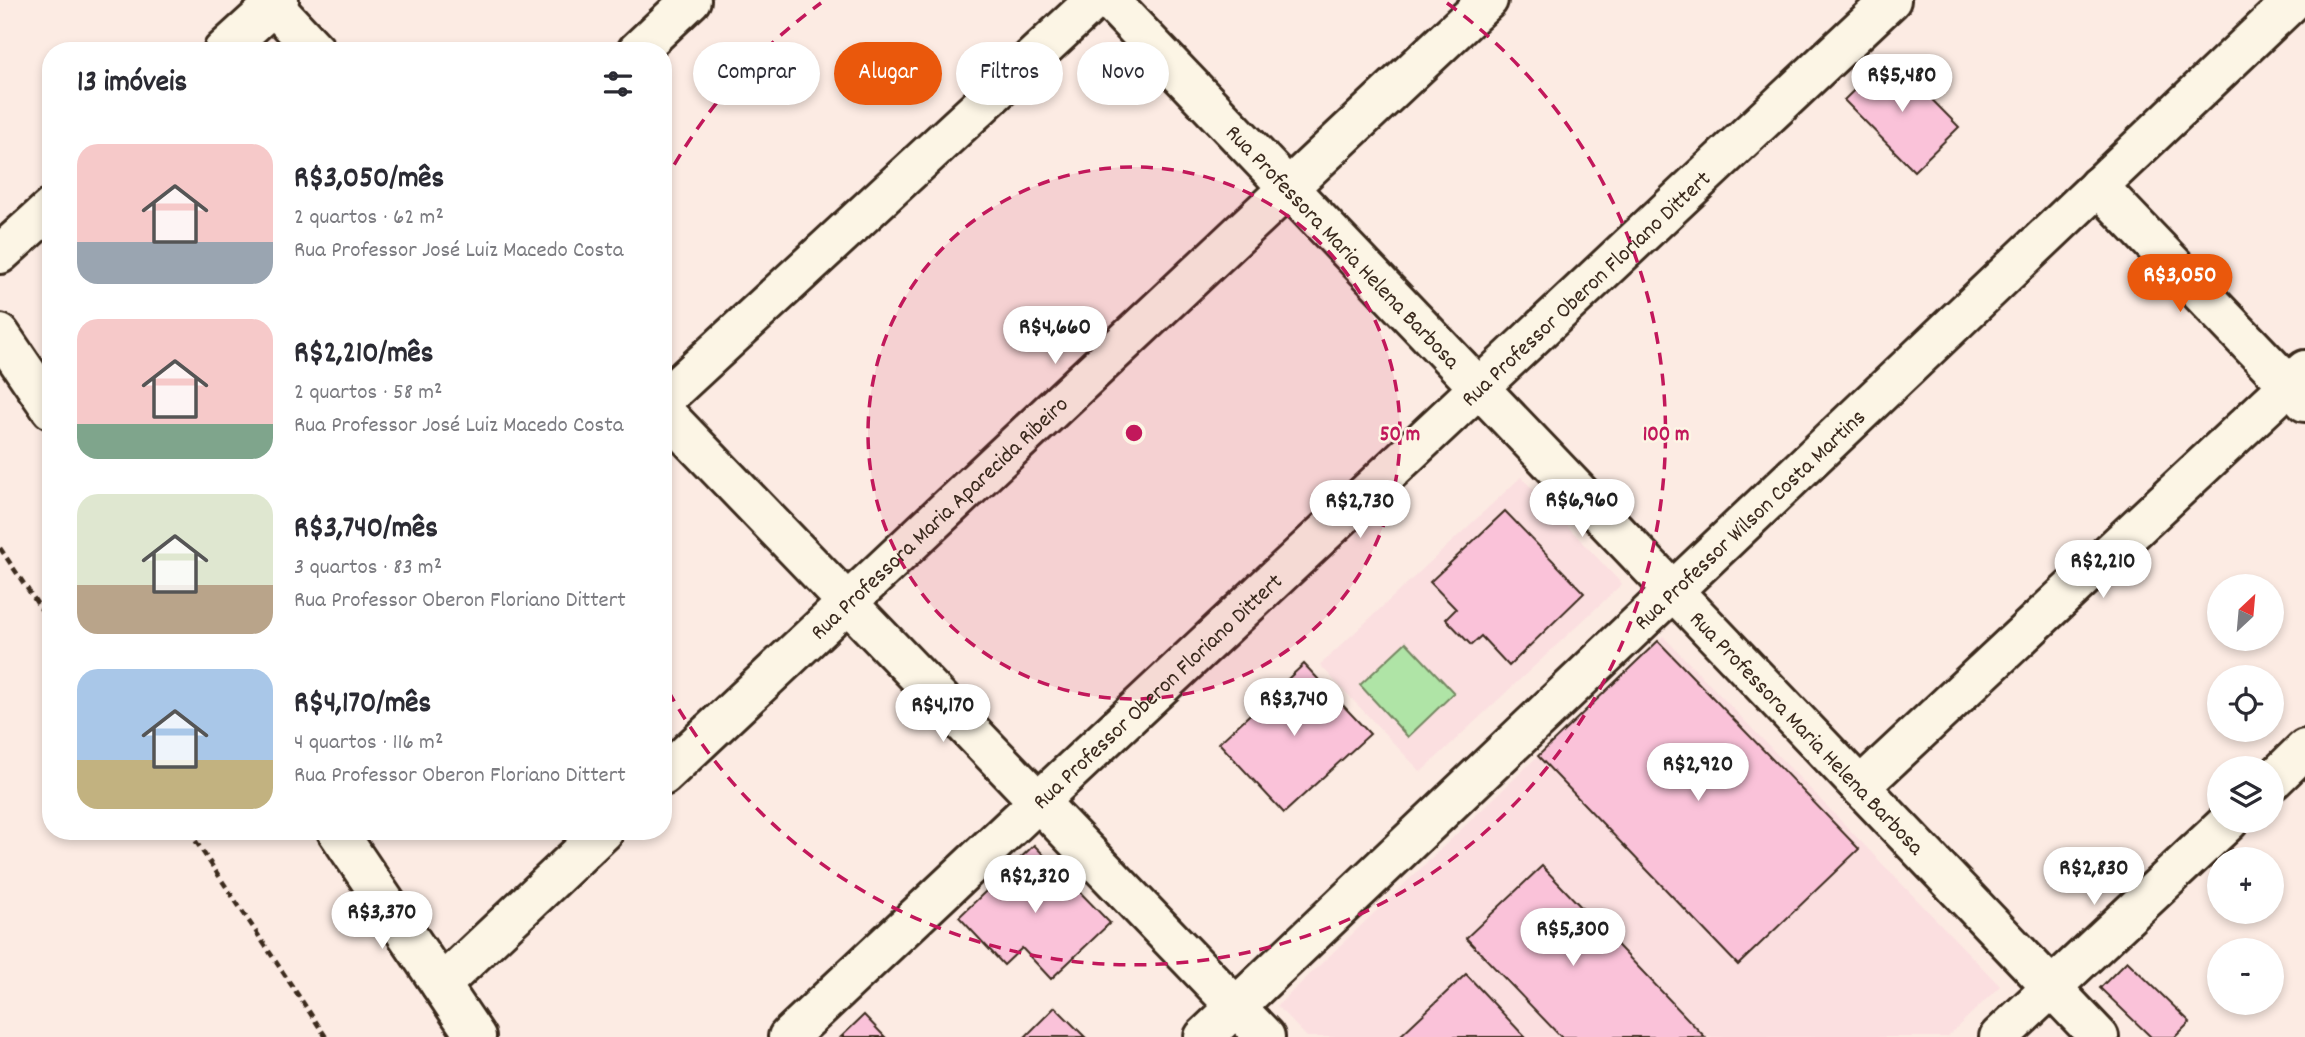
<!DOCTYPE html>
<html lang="pt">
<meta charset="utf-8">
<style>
:root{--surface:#fff;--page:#f2f2f3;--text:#2b2b33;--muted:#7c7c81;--accent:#ea580c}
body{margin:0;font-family:Dekko,sans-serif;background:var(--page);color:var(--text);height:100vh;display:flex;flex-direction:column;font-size:26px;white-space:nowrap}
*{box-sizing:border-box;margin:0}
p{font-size:23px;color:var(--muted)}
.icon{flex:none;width:38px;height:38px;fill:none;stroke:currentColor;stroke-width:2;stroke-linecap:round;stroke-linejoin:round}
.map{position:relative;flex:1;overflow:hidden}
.details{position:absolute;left:42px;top:42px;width:630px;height:798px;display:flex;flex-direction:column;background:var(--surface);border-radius:28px;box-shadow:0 4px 10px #0003}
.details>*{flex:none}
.hud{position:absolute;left:693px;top:42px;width:665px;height:63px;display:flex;gap:14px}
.needle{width:46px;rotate:26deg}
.buttons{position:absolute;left:2207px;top:574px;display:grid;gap:14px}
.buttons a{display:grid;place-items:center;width:77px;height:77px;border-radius:50%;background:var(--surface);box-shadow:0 4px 10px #0003;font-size:35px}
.price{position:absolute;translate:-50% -60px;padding:0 16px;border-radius:24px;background:#fff;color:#222;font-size:23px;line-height:46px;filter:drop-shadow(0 2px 4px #0008)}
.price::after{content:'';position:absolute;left:50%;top:42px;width:21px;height:16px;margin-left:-10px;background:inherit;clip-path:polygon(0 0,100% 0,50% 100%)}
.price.current{background:var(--accent);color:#fff}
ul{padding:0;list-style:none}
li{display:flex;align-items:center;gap:21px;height:175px;padding:0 35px}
li span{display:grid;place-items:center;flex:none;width:196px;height:140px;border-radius:21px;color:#555}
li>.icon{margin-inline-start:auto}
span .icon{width:84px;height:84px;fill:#fffc;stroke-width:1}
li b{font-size:30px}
h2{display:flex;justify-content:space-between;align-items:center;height:84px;padding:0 35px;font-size:30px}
.tag{padding:0 24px;border-radius:32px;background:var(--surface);box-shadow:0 4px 10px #0003;font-size:24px;line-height:63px}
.tag.current{background:var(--accent);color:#fff}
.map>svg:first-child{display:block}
.built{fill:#fbdfe0}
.green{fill:#afe4a6;stroke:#758762;stroke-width:2}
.building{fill:#fac2d9;stroke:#3b2a1e;stroke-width:2}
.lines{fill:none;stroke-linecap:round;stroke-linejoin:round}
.minor-casing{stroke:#3b2a1e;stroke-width:44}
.path{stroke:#3b2a1e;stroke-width:4.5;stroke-dasharray:7 5;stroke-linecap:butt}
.minor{stroke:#fcf5e5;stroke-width:38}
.ring{fill:none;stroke:#c2185b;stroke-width:3.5;stroke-dasharray:12 9}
.labels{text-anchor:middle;stroke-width:5;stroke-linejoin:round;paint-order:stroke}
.street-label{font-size:23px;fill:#3b2a1e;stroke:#fcf5e5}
.centre{fill:#c2185b;stroke:#fcf5e5;stroke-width:3.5}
.ring-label{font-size:21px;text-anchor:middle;font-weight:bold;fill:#c2185b;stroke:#fcf5e5;stroke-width:5;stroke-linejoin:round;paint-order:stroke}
</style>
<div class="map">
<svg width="2305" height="1037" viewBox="0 0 2305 1037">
<rect width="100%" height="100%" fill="#fcebe3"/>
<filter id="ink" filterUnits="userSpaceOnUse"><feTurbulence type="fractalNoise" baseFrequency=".0143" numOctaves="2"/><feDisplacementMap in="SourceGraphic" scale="14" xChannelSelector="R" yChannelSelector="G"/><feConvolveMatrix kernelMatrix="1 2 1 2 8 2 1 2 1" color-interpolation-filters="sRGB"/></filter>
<g filter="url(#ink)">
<path class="built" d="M1521,477L1622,584L1421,772L1320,665Z
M1663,636L2000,986L1947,1037H1307L1277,1006Z"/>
<path class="green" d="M1406,642L1454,693L1408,737L1360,685Z"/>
<path class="building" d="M1889,56L1959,127L1914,171L1844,100Z
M1505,511L1584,593L1509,666L1481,636L1471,645L1446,619L1456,609L1430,582Z
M1658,641L1859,849L1738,965L1538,756Z
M1304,664L1370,734L1284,813L1219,743Z
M1034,845L1110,923L1051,979L1022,948L1004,965L959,917Z
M1542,866L1705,1037H1561L1466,938Z
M2127,961L2190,1022L2175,1037H2151L2100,988Z
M1466,974L1525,1037H1399Z
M1055,1007L1085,1037H1025Z
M864,1015L885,1037H841Z"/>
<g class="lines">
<g class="minor-casing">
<g id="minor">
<path id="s1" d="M1109,0L2099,1037"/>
<path d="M273,5L316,51"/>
<path d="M223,51L279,0"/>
<path d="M637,51L691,0"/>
<path d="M2098,186L2305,402"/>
<path d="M0,254L51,208"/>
<path d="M0,334L51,409"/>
<path d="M663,400L1095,0"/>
<path d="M663,411L1265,1037"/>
<path id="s2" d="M663,776L1488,0"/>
<path d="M2272,781L2305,749"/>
<path d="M1860,787L2305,370"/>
<path d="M337,831L476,1037"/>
<path d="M441,985L604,831"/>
<path id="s3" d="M788,1037L1891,0"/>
<path id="s4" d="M1204,1037L2294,0"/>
<path d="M1999,1037L2229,821"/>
</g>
</g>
<path class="path" d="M0,548L51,624
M189,831L326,1037"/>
<use href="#minor" class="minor"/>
</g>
</g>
<circle cx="1134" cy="433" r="266" fill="#c2185b" fill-opacity=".12"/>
<g class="ring">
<circle cx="1134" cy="433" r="266"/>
<path d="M664 183A532 532 0 0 1 821 3M1447 3A532 532 0 1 1 664 683"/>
</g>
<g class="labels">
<g class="street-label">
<text dy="8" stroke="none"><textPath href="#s1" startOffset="340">Rua Professora Maria Helena Barbosa</textPath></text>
<text dy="8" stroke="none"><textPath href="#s3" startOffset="1094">Rua Professor Oberon Floriano Dittert</textPath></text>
<text dy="8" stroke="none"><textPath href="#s2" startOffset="378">Rua Professora Maria Aparecida Ribeiro</textPath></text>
<text dy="8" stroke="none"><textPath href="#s4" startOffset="752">Rua Professor Wilson Costa Martins</textPath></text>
<text dy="8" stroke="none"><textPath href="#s3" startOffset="506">Rua Professor Oberon Floriano Dittert</textPath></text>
<text dy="8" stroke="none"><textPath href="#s1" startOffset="1012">Rua Professora Maria Helena Barbosa</textPath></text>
</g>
</g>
<circle cx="1134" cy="433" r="10" class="centre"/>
<g class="ring-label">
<text x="1400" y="440">50 m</text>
<text x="1666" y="440">100 m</text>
</g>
</svg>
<div class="buttons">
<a><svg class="needle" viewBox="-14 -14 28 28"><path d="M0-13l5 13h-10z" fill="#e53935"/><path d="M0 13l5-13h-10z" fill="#7c7c81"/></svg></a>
<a><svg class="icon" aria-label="locate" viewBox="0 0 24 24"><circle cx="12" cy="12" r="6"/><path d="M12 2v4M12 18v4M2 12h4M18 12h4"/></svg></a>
<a><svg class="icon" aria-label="layers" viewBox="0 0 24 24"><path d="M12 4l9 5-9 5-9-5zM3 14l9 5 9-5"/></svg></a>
<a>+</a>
<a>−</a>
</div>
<b class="price" style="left:1902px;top:114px">R$5,480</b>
<b class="price current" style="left:2180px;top:314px">R$3,050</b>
<b class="price" style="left:1055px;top:366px">R$4,660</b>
<b class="price" style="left:1582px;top:539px">R$6,960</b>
<b class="price" style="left:1360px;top:540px">R$2,730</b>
<b class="price" style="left:2103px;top:600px">R$2,210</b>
<b class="price" style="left:1294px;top:738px">R$3,740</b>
<b class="price" style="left:943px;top:744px">R$4,170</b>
<b class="price" style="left:1698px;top:803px">R$2,920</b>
<b class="price" style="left:2094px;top:907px">R$2,830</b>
<b class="price" style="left:1035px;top:915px">R$2,320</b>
<b class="price" style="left:382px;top:951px">R$3,370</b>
<b class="price" style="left:1573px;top:968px">R$5,300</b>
<div class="hud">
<a class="tag">Comprar</a>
<a class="tag current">Alugar</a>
<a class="tag">Filtros</a>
<a class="tag">Novo</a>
</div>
<section class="details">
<h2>13 imóveis<svg class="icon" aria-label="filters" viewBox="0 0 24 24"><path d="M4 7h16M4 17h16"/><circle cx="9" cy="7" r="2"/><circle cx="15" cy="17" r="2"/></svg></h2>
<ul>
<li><span style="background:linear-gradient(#f6c9c9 70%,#9aa5b1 0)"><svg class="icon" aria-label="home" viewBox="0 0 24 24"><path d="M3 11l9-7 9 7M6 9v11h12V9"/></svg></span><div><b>R$3,050/mês</b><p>2 quartos · 62 m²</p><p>Rua Professor José Luiz Macedo Costa</p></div></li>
<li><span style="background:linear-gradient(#f6c9c9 75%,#7fa58c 0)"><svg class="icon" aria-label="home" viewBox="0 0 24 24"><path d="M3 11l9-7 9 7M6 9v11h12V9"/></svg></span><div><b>R$2,210/mês</b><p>2 quartos · 58 m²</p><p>Rua Professor José Luiz Macedo Costa</p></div></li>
<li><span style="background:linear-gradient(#dfe7d0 65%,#b9a48a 0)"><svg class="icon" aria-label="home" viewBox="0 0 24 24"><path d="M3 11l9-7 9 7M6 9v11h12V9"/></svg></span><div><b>R$3,740/mês</b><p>3 quartos · 83 m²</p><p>Rua Professor Oberon Floriano Dittert</p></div></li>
<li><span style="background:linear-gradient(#a9c7e8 65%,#c2b280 0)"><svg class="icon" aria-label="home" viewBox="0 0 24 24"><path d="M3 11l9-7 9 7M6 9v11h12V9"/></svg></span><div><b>R$4,170/mês</b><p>4 quartos · 116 m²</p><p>Rua Professor Oberon Floriano Dittert</p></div></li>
</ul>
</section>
</div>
